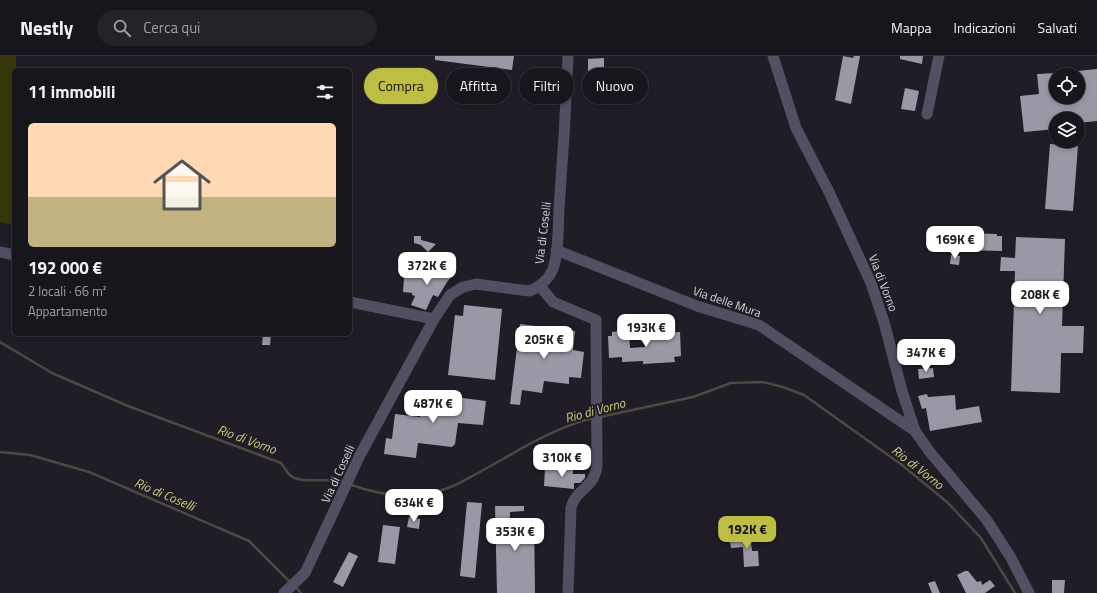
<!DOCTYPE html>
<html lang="it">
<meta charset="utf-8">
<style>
:root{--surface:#18161d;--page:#25232a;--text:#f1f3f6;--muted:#9f9fa4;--line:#36353b;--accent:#bebf42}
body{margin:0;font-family:"Titillium Web",sans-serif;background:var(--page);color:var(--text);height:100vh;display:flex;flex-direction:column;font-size:15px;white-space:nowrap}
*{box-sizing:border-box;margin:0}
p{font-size:13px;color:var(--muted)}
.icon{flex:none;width:22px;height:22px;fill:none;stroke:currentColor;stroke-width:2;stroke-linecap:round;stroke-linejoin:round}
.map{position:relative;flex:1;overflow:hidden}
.sheet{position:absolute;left:12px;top:12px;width:340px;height:268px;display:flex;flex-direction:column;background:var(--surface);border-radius:6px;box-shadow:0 2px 6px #0003,0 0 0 1px var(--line)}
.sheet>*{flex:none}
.guide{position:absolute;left:364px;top:12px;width:380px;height:36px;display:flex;gap:8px}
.buttons{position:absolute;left:1049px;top:12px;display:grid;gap:8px}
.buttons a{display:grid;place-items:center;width:36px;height:36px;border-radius:50%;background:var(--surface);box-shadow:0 2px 6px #0003,0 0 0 1px var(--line);font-size:20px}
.price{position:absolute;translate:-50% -34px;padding:0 9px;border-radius:8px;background:#fff;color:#222;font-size:13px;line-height:26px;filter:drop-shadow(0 1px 2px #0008)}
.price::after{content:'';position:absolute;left:50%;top:24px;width:12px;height:9px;margin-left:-6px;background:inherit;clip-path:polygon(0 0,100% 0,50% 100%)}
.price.on{background:var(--accent);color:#111}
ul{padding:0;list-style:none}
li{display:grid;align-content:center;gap:8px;height:212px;padding:0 16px}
li span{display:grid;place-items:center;height:124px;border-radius:6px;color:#555}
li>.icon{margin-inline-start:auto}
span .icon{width:72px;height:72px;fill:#fffc;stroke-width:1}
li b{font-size:17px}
h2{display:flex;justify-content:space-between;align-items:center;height:48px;padding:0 16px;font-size:17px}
.tag{padding:0 14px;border-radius:18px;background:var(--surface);box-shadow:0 2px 6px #0003,0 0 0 1px var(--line);font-size:14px;line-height:36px}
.tag.on{background:var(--accent);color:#111}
header{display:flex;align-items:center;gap:24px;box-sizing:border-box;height:56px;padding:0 20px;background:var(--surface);border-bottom:1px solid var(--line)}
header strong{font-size:19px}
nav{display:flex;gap:22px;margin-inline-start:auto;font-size:14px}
.search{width:280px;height:36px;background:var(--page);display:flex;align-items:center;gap:10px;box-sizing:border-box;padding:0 14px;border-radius:22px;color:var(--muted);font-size:15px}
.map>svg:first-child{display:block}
.green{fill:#37370c}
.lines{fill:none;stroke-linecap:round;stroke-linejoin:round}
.stream{stroke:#4b4a42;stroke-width:2.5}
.building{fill:#9b98a5}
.minor{stroke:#544e63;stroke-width:11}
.labels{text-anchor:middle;stroke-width:4;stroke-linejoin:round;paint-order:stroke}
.street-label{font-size:12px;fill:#d7d6dc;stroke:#201d27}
.water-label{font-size:13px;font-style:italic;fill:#cdcf7a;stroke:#201d27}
</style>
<header>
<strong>Nestly</strong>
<div class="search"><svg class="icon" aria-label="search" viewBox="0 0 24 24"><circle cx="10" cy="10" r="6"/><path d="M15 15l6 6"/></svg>Cerca qui</div>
<nav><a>Mappa</a><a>Indicazioni</a><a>Salvati</a></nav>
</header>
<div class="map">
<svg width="1097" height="537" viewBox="0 0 1097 537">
<rect width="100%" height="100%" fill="#201d27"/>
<path class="green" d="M0,0H16V14H14L13,169L0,166Z"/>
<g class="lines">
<path class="stream" d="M0,286L52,317L128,350L281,407C284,411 287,416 290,419C300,429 330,421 345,426
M600,361L693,341L731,327L763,326L783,331L804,339L902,409L947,446L981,482L1015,537
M0,396L30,399L89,416L249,485L291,527
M349,428C381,440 416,444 448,432C458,429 468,422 478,417C515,397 552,372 593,362
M295,530L301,537"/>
</g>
<path class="building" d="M435,0H514L512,14L435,4Z
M843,0L853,2L854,0H860L851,48L835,44Z
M900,0H923L922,8L900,3Z
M604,2V23L588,24V3Z
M1097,13V65L1078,67V63H1056V73L1024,76L1020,40L1039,38L1037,18L1056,17V41H1078V15Z
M905,32L919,35L915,55L901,53Z
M1050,88L1078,90L1073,155L1045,153Z
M965,177L997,178V180H1002V195L959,194L960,179H965Z
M414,180H421V184L436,188L428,196L421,189L414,187Z
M1016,181L1065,183L1062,270H1084L1083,297H1061L1060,337L1011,335L1015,215H1000L1001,201L1015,202Z
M951,199L960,200L959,209L950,208Z
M432,211L446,216L448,213L453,219L447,226L438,241L433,239L426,254L411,249L415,240L412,239V237L403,236L404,222H422L423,212Z
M464,249L502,253L495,324L448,319L455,259L463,260Z
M520,268L575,275L573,294L584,296L581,322L569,321V328L544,325L542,337L522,334L520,349L510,348Z
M620,273H629L630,292L645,291L644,278L680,276L681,300L674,301L675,306L643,308V305L622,306V301L609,302L608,280H612V276L620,275Z
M263,278H271L270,289H262Z
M933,312L934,321L919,323L918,313Z
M423,337L486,345L483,369L458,367L455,388L452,391L418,387L416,402L384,398L386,382L392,383L395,358L420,361Z
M927,338L928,341L955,339L956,354L979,350L982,366L930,375L926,352L922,353L918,340Z
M545,412L573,414V418H585V422L580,427H574V433L544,430Z
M467,446L482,447L475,522L460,520Z
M495,450H524V455L510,456V462L534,463L535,537H497Z
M409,461L420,463L419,473L407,471Z
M383,469L400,471L395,508L378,506Z
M750,476L752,495H758L759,510L744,511L743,491L731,492L730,485L740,484V477Z
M349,496L358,500L343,531L333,526Z
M965,515H968L977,526L981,525L982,529L990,524L995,530L985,537H966L957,519Z
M1052,524H1065L1064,537H1052Z
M935,525L940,537H932L928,527Z"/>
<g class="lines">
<path class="minor" d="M773,0L796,72L829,136L871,227L884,266L902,335L915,375L929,395L986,463L1010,500L1029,537
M927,58L939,0
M556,194L697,250L759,269L915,375
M0,196L14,199
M540,230L553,246L596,264L597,410C594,433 576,432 571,452L568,537
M350,246L434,263
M284,537L305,517L360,399L434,263L450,239L463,231L476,228L529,235C539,232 549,223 553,213C559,195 558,172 559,153C563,102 566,51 568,0"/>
</g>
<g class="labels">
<g class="street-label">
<text transform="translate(543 177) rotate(-83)" y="4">Via di Coselli</text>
<text transform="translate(883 227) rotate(69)" y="4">Via di Vorno</text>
<text transform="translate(727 246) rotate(19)" y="4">Via delle Mura</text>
<text transform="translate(338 418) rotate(-65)" y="4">Via di Coselli</text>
</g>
<g class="water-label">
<text transform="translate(595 354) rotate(-15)" y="5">Rio di Vorno</text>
<text transform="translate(247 383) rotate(20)" y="5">Rio di Vorno</text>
<text transform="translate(918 411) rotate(38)" y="5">Rio di Vorno</text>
<text transform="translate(165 438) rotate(23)" y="5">Rio di Coselli</text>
</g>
</g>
</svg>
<div class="buttons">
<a><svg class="icon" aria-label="locate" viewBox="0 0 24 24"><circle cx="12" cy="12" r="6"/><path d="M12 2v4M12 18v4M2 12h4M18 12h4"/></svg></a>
<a><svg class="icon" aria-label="layers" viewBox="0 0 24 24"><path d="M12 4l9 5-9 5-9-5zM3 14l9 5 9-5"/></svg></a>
</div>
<b class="price" style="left:955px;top:204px">169K €</b>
<b class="price" style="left:427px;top:230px">372K €</b>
<b class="price" style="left:1040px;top:259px">208K €</b>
<b class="price" style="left:646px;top:292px">193K €</b>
<b class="price" style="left:544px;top:304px">205K €</b>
<b class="price" style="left:926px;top:317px">347K €</b>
<b class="price" style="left:433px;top:368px">487K €</b>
<b class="price" style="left:562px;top:422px">310K €</b>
<b class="price" style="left:414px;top:467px">634K €</b>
<b class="price on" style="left:747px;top:494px">192K €</b>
<b class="price" style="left:515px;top:496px">353K €</b>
<div class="guide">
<a class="tag on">Compra</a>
<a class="tag">Affitta</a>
<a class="tag">Filtri</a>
<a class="tag">Nuovo</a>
</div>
<section class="sheet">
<h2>11 immobili<svg class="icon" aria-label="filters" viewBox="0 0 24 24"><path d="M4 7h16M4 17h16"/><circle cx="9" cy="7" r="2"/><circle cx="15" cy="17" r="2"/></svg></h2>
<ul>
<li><span style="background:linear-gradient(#ffd9b3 60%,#c2b280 0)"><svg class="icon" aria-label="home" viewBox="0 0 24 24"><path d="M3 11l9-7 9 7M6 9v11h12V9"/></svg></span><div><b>192 000 €</b><p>2 locali · 66 m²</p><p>Appartamento</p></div></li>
</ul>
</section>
</div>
